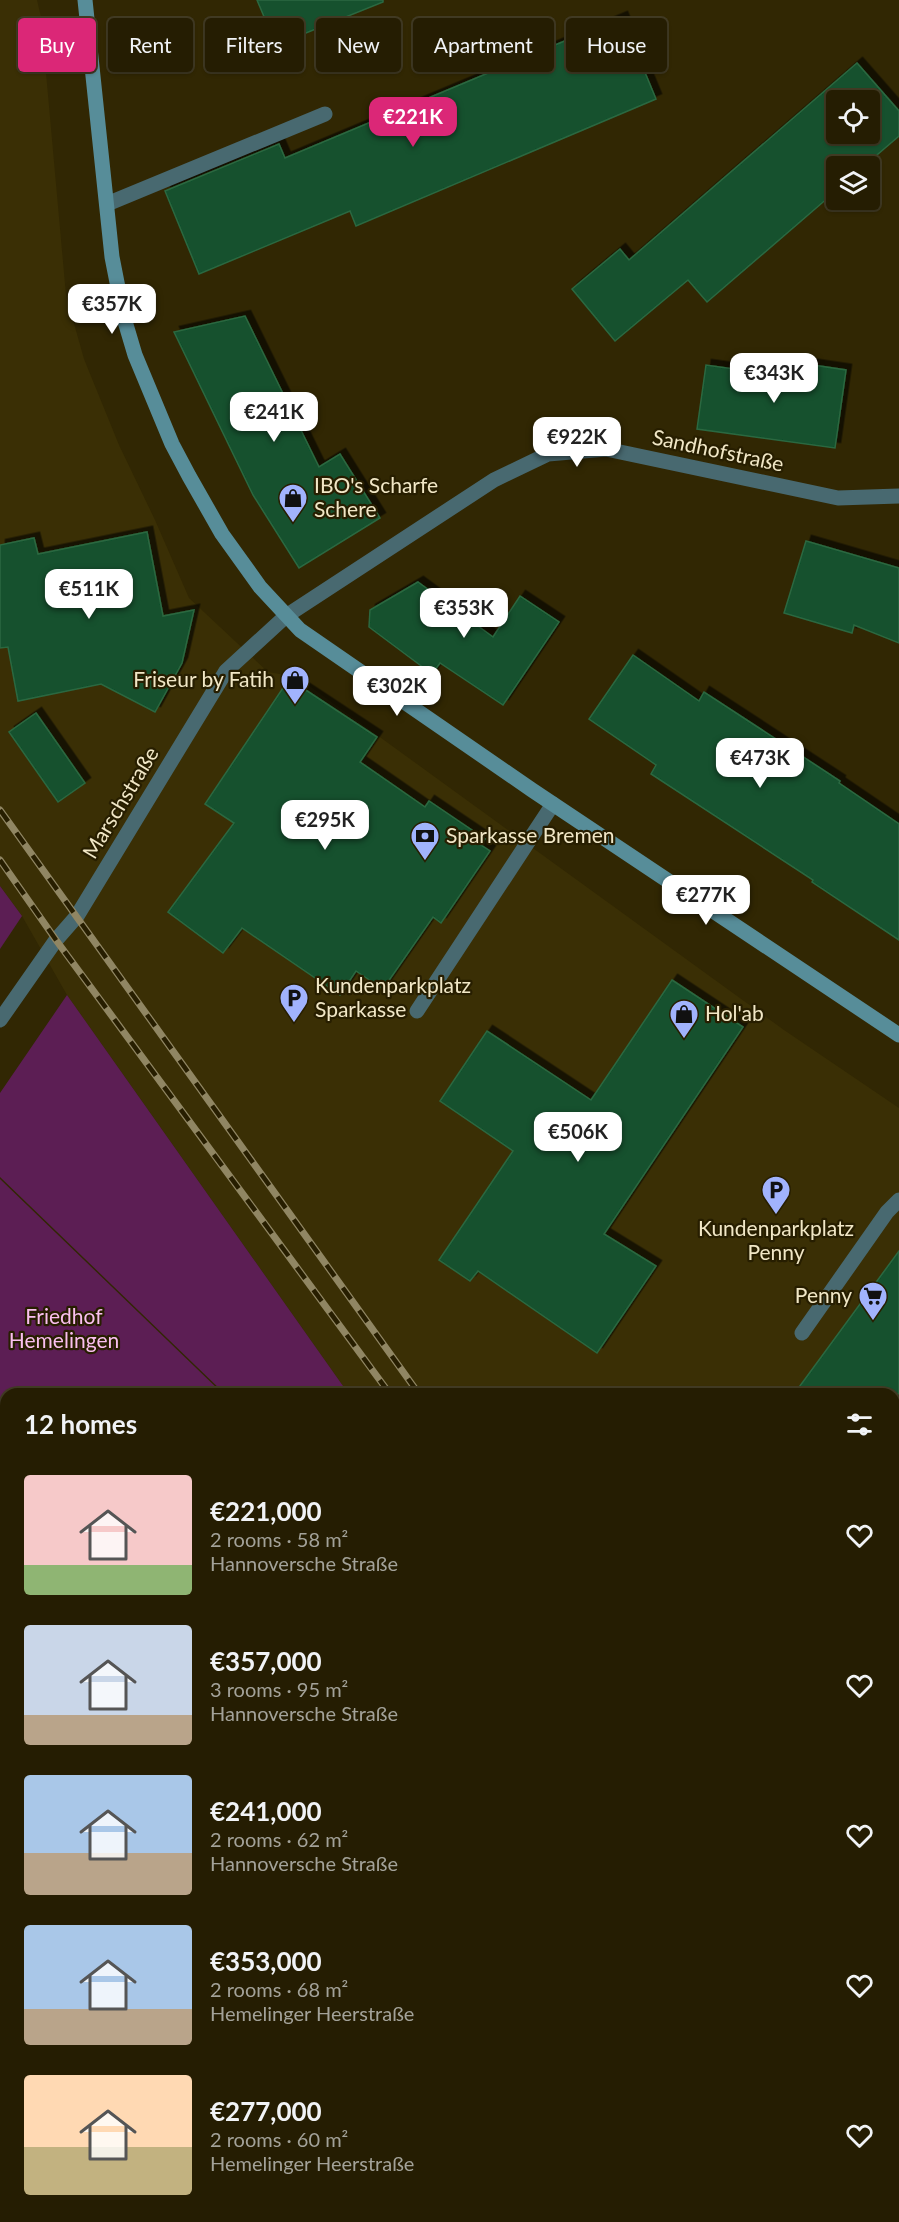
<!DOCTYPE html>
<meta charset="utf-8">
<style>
:root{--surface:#251d02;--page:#2d260c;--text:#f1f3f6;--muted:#a3a299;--line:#423b24;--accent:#db2777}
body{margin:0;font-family:Lato,sans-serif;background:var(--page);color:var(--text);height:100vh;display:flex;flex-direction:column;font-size:22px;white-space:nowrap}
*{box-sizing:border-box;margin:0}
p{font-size:20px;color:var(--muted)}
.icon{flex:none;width:33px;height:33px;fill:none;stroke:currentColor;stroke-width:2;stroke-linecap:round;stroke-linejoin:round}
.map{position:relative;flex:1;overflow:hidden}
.sheet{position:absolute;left:0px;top:1388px;width:900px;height:836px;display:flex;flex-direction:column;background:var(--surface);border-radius:18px 18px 0 0;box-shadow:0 2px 4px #0004,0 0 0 2px var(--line)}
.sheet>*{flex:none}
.top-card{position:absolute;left:18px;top:18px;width:864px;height:54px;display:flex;gap:12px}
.controls{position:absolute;left:826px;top:90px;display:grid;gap:12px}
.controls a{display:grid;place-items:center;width:54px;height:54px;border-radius:6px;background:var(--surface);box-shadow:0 2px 4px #0004,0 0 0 2px var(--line);font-size:30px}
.price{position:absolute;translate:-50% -51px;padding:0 14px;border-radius:12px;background:#fff;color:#222;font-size:20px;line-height:39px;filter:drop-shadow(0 2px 3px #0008)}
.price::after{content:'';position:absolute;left:50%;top:36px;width:18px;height:14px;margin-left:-9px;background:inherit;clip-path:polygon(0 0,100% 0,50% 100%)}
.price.on{background:var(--accent);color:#fff}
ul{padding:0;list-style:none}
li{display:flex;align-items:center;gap:18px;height:150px;padding:0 24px}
li span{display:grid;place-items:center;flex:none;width:168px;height:120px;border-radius:6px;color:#555}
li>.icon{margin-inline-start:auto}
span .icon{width:72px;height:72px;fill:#fffc;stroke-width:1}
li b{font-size:26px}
h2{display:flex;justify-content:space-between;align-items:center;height:72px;padding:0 24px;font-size:26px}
.tag{padding:0 21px;border-radius:6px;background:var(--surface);box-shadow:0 2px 4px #0004,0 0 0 2px var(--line);font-size:21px;line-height:54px}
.tag.on{background:var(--accent);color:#fff}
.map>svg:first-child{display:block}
.built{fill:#3a2f05}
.green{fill:#5c1e54}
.building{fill:#12512d;stroke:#2c6841;stroke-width:1.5;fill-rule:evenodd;filter:url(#shadow)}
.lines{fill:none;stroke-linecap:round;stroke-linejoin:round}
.path{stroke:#796f4c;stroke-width:4;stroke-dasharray:4.5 3;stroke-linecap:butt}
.lane{stroke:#486970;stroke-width:15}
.street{stroke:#486970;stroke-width:15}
.secondary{stroke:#578d99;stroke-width:15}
.rail-casing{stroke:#908663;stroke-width:7}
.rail{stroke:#271e00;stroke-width:4.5;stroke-dasharray:14;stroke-linecap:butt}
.labels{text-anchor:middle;stroke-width:4.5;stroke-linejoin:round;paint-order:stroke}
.street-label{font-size:21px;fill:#f1e7c6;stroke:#271e00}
.poi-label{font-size:21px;fill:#f1e7c6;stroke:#271e00;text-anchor:start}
.park-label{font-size:21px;fill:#fabfef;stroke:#271e00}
</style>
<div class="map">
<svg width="899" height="2222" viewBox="0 0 899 2222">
<defs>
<filter id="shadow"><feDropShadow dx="5.5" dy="-5.5" stdDeviation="0" flood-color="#0009"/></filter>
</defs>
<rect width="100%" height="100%" fill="#312703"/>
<path class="built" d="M0,0H37L41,17L66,295L84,359L119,445L155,520L189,598L268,672L297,677L784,1030L899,1108V1562L894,1565V1394L348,1393L67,995L22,916L0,886Z
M894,1964L899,1971V2217L894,2210Z"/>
<path class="green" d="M0,886L22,916L0,949Z
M67,995L348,1393H224L0,1177V1093Z
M0,1179L222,1393L6,1394V2217H894V2210L899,2217V2222H0Z"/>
<path class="building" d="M257,0H383V2L276,45Z
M622,17L656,99L356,226L350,211L199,274L165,191L279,144L285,158Z
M857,63L899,111V136L864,166H837V190L707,302L688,280L615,341L572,289L620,249L629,260ZM837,100H870V134H837Z
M245,316L319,467L340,454L380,518L299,568L253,495L174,332Z
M786,361L846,370L835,448L697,429L706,365L784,376Z
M147,532L163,616L194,610L182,663L155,712L101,684L18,701L8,647L0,648V545L34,538L38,554Z
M806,541L899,568V643L854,625L852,633L784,613Z
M418,582L493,637L520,596L559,622L503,705L440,663L432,674L369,627L370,610Z
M633,655L699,701L704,692L840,781L839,783L899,824V940L812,882L813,880L651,774L656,765L589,719Z
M289,679L377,737L360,762L425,807L429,801L485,839L481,845L490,851L441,923L433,917L383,989L356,971L340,995L242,928L223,953L168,912L234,823L205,804Z
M36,713L85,783L58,802L9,732Z
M672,980L743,1027L604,1234L656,1266L597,1353L478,1271L470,1281L439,1260L513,1151L440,1101L487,1031L591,1100Z
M899,1251V1394H794Z"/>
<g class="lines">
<path class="path" d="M0,1444H6
M0,1885L6,1878
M0,2199L6,2200
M34,2217L39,2222
M770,2217L774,2222
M418,2222L423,2217
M585,2222L591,2217"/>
<path class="lane" d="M107,204L325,114
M417,1011L553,804
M802,1333L887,1212L899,1200
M0,1797L6,1803
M894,1854L899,1860"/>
<path class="street" d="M0,1020L56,940L77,916L226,671L286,616L494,480L548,454L606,449L838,498L899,496"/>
<path class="secondary" d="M85,0L112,257L124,318L135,355L172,444L189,476L222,534L260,587L300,630L532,790L899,1035"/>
<g class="rail-casing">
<path id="rail" d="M0,810L419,1394
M0,860L56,940L390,1394
M894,2060L899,2067
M894,2111L899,2118
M894,2183L899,2190"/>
</g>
<use href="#rail" class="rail"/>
</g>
<defs>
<g id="shop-pin" transform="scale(1.5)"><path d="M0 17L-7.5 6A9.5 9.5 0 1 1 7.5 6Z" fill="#a1b3fd" stroke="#271e00"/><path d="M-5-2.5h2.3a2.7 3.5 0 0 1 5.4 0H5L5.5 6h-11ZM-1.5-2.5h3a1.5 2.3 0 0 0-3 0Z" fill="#111"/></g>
<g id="bank-pin" transform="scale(1.5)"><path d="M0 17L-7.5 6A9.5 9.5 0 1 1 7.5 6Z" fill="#a1b3fd" stroke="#271e00"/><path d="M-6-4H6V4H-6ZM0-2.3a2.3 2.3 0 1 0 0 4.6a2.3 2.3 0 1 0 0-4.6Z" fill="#111"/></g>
<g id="parking-pin" transform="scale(1.5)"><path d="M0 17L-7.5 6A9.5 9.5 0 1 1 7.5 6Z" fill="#a1b3fd" stroke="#271e00"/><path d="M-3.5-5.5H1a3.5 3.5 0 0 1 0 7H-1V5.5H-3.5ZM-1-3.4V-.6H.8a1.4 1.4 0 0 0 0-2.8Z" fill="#111"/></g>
<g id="supermarket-pin" transform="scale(1.5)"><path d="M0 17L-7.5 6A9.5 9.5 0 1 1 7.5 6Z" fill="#a1b3fd" stroke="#271e00"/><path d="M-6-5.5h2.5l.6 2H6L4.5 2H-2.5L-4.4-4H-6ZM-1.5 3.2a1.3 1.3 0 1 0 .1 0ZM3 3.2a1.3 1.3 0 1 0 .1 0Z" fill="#111"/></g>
</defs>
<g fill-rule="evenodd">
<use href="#shop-pin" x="293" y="498"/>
<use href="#shop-pin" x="295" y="680"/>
<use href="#bank-pin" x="425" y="836"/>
<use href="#parking-pin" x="294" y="998"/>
<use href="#shop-pin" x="684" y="1014"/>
<use href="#parking-pin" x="776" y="1190"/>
<use href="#supermarket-pin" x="873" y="1296"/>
</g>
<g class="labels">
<g class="street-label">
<text transform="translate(718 451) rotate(12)" y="7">Sandhofstraße</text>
<text transform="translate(121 803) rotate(-59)" y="7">Marschstraße</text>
</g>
<g class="poi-label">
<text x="314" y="493">IBO's Scharfe<tspan x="314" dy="24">Schere</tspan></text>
<text x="274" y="687" text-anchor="end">Friseur by Fatih</text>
<text x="446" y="843">Sparkasse Bremen</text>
<text x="315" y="993">Kundenparkplatz<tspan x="315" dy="24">Sparkasse</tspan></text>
<text x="705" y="1021">Hol'ab</text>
<text x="776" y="1236" text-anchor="middle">Kundenparkplatz<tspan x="776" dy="24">Penny</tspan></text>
<text x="852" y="1303" text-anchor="end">Penny</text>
</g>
<g class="park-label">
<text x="64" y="1324">Friedhof<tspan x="64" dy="24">Hemelingen</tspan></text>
</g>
</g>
</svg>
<div class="controls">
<a><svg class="icon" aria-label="locate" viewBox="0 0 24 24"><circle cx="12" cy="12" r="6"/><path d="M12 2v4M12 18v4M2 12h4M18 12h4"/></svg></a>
<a><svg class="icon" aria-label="layers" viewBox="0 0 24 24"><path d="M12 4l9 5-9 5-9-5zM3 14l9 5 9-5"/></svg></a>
</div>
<b class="price on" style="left:413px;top:148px">€221K</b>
<b class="price" style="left:112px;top:335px">€357K</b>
<b class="price" style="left:774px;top:404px">€343K</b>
<b class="price" style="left:274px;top:443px">€241K</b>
<b class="price" style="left:577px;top:468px">€922K</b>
<b class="price" style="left:89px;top:620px">€511K</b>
<b class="price" style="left:464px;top:639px">€353K</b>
<b class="price" style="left:397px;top:717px">€302K</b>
<b class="price" style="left:760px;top:789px">€473K</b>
<b class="price" style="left:325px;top:851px">€295K</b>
<b class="price" style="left:706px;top:926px">€277K</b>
<b class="price" style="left:578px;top:1163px">€506K</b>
<div class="top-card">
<a class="tag on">Buy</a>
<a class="tag">Rent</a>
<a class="tag">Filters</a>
<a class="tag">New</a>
<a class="tag">Apartment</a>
<a class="tag">House</a>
</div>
<section class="sheet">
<h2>12 homes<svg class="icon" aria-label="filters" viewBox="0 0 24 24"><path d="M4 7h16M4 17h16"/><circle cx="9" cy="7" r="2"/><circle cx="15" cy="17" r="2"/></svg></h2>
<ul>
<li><span style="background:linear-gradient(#f6c9c9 75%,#8fb573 0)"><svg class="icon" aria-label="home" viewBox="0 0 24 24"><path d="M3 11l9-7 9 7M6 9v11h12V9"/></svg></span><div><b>€221,000</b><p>2 rooms · 58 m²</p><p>Hannoversche Straße</p></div><svg class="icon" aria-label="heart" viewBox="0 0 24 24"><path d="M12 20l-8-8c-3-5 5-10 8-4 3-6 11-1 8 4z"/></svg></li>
<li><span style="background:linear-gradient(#c9d6e8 75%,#b9a48a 0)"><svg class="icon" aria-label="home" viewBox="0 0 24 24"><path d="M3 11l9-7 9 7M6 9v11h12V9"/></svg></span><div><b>€357,000</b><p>3 rooms · 95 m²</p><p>Hannoversche Straße</p></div><svg class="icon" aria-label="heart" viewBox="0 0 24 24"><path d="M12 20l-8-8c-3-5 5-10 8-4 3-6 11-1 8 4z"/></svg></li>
<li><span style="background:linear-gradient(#a9c7e8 65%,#b9a48a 0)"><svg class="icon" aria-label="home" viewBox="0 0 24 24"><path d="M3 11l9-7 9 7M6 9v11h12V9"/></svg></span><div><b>€241,000</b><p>2 rooms · 62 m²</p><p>Hannoversche Straße</p></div><svg class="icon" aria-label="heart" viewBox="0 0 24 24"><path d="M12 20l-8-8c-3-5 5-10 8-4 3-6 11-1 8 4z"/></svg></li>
<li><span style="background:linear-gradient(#a9c7e8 70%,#b9a48a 0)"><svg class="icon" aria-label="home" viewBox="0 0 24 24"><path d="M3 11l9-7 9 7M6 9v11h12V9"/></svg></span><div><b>€353,000</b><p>2 rooms · 68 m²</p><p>Hemelinger Heerstraße</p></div><svg class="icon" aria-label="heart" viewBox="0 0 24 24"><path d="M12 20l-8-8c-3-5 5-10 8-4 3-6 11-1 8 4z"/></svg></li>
<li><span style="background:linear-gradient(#ffd9b3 60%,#c2b280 0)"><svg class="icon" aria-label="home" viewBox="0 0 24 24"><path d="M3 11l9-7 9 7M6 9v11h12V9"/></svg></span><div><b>€277,000</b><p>2 rooms · 60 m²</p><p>Hemelinger Heerstraße</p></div><svg class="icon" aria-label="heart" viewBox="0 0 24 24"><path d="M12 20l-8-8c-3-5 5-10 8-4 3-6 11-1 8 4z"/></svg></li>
</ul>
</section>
</div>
